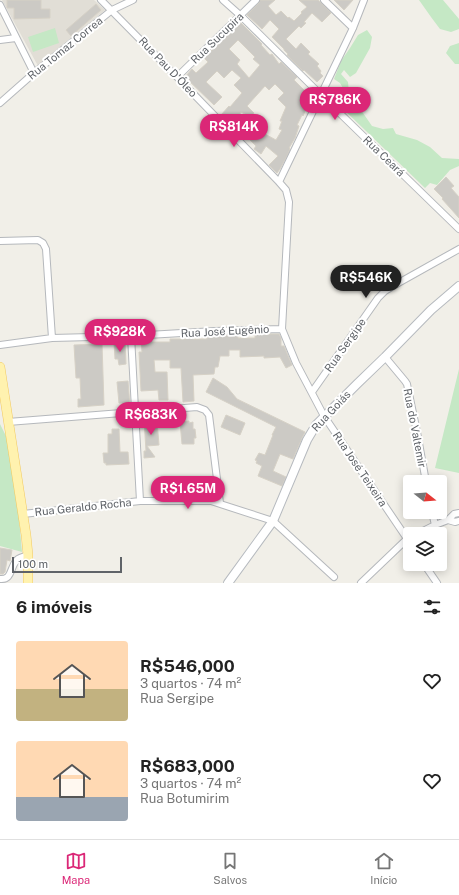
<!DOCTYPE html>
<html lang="pt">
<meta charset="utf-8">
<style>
:root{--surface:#fff;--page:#f6f6f6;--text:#222;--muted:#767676;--line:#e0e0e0;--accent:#db2777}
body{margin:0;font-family:"Public Sans",sans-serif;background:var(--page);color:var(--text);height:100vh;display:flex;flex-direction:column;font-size:15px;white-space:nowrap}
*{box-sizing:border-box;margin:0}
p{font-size:13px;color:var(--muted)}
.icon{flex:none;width:22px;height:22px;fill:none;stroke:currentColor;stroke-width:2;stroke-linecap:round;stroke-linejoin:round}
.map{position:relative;height:583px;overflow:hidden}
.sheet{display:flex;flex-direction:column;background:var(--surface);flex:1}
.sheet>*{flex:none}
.needle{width:26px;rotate:107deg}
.tools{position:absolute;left:403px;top:475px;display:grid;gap:8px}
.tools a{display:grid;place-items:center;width:44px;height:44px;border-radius:4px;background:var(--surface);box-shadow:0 2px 10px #0003;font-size:20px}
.scale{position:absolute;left:12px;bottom:10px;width:110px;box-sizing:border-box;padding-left:4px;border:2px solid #5f6368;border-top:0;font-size:11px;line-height:14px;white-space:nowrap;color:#5f6368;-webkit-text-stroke:3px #fff;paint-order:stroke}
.price{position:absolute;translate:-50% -34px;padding:0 9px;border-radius:14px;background:var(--accent);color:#fff;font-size:13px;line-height:26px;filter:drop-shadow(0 1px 2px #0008)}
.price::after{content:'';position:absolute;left:50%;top:24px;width:12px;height:9px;margin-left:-6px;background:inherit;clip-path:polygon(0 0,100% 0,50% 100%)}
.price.current{background:#222;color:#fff}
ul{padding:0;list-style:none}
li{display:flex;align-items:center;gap:12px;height:100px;padding:0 16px}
li span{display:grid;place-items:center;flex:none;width:112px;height:80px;border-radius:4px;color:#555}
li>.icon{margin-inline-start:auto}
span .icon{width:48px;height:48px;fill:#fffc;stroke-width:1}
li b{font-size:17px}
h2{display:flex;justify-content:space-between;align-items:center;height:48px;padding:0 16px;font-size:17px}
.menu{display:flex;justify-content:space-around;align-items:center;height:56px;border-top:1px solid var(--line);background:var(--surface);font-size:11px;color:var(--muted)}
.menu a{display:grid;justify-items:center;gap:2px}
.menu .current{color:var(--accent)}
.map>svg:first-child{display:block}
.education{fill:#e1ded6}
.green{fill:#c5e8c5}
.building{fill:#cccac5;stroke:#d6d1c6;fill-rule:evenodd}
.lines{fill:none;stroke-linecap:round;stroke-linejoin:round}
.street-casing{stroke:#b5b8bc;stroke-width:8}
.secondary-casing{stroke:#b6babf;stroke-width:10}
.primary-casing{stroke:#f2c960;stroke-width:10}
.street{stroke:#fff;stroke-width:6}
.secondary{stroke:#fff;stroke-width:8}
.primary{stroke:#fff2af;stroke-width:9}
.labels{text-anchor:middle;stroke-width:4;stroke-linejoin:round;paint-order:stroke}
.street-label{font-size:11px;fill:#5f6368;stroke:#fff}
</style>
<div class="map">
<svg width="459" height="583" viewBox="0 0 459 583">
<rect width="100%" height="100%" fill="#f1efe8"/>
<path class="education" d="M2,0H94L105,10L38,66Z"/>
<path class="green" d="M419,0H443L459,19V29L451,32L440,29L431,17Z
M55,28L59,43L33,52L28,37Z
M367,30L372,37L370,48L356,73L350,77L344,70L341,74L348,82L349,93L357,102L363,113L372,126L383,129L393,128L396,134L417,140L430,147L442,158L459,159V166L450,170L437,185L430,183L425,188L337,103L343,88L340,83L334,79L341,61L350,48L358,35Z
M459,43V64H455L446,53L450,46Z
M459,369V473L435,468Z
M0,424L7,438L19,518L22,552L0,546Z"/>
<path class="building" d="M7,0H41V9H50V18L14,19V8H7Z
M260,0H275L268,6L276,15L281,11L288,18L289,17L294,21L302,13L301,12L307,7L299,0H318L331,13L322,22L312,13L304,22L306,23L301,28L299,26L286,39L296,49L301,43L310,52L308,54L319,64L317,66L321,71L320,73L323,76L317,82L304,70L303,71L287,55L288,54L284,50V49L272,37L279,29L270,20L262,29L247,15L259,3Z
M334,0H353L344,10Z
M96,4L101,10L71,36L66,30Z
M240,22L262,44L261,45L270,55L272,54L279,64L281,62L297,77L294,80L306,92L308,89L314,94L308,104L303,116L302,115L297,125L299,126L295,138L289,148L290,149L287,156L280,169L277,173L269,165L278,156L266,146L261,154L254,149L256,146L247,137L245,139L237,132L238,131L221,115L229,106L230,107L242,93L234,85L241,78L232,70L224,78L217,71L206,82L222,97L214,105L185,77L192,69L196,73L208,62L204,58ZM238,40L255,57L253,59L260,65L249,78L237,64L240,60L229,49ZM275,84L284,93L278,99L286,107L280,121H282L279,129L282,130L276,140L237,119L241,112L251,117L254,113L247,106L265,86L269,90Z
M446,177L454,186L451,188L459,197V218L442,199L443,198L434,189Z
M255,334H279L281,338V346H284L292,365L286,368L280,357L264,358V356L240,357V350H229V356H220L218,367H215L214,374L193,375L194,401L183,402L181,368H170V360H154L155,372H167L168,400H159L158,390L141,391L139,352H142L141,340H151L152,342H170V339H186V338H193V339H207V337L233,335H238V338H255Z
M114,342H125L126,364L119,365L118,359H115Z
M102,344L104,405L78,407V399H81L80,378H76L74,345Z
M213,378L227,387L237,399L305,432L302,438L293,459L280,454L273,471L286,477L282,486L258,476L262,466L256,463L257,461L255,460L259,453L265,455L273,435H272L276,427L206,392Z
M128,381L130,406L123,407L122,403H119L117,382Z
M226,415L245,423L240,435L221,427Z
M150,418V420H154V421H157L159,445L147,446L155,457L144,458V451H146L144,419Z
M189,421V423L193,422V429H195L196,438H194V444H182L180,422Z
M112,429H119L120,452H128L129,464L106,465V463H104L103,453H108V434H112Z
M0,548L12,550L10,561L7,560L5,572L3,574H0Z"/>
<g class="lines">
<g class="street-casing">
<path id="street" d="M101,0L177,77L279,182L286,190L289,202L282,329L296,363L324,416L410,543
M223,0L241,16L321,95L459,229
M324,0L353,28
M0,5L34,73
M0,40L16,38
M177,77L256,0
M0,103L34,73L112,10L133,0
M279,182L353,28L364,0
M0,241L38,240L43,243L46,249L52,338
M131,336L140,501
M0,345L52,338L131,336L215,331L282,329
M385,357L405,381L407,384L417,432L426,482
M312,392L378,298L385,291L393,286L459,249
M8,422L197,407L205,410L209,415L220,503
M432,512L435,525
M23,514L140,501H211L273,521L334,577
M448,520L455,522L459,521
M417,534L435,525L448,520L454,514L459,513
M424,564L437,583
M0,579C12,580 10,568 16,561C18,557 24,557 28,555
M361,583L407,539L410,537"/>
</g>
<g class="secondary-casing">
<path id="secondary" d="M228,583L273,521L307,440L316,425L357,384L385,357L431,310L459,286"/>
</g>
<g class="primary-casing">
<path id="primary" d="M0,367L26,535L28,555V583"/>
</g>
<use href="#street" class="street"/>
<use href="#secondary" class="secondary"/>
<use href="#primary" class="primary"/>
</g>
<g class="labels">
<g class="street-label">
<text transform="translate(217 38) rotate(-44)" y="4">Rua Sucupira</text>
<text transform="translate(65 48) rotate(-39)" y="4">Rua Tomaz Correa</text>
<text transform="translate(168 67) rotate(46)" y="4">Rua Pau D'Óleo</text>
<text transform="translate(384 156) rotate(44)" y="4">Rua Ceará</text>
<text transform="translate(225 331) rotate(-3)" y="4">Rua José Eugênio</text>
<text transform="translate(345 345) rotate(-55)" y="4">Rua Sergipe</text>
<text transform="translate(331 411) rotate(-47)" y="4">Rua Goiás</text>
<text transform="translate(415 428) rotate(79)" y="4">Rua do Valtemir</text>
<text transform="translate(360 469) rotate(56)" y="4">Rua José Teixeira</text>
<text transform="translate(83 507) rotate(-6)" y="4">Rua Geraldo Rocha</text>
</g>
</g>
</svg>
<div class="tools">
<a><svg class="needle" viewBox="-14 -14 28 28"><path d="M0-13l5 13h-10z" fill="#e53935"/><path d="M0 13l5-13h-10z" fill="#767676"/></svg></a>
<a><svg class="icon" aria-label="layers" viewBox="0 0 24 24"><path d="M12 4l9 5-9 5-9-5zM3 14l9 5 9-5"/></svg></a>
</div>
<div class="scale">100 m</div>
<b class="price" style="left:335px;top:121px">R$786K</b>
<b class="price" style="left:234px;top:148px">R$814K</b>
<b class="price current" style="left:366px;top:299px">R$546K</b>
<b class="price" style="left:120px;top:353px">R$928K</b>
<b class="price" style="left:151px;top:436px">R$683K</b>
<b class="price" style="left:188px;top:510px">R$1.65M</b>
</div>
<section class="sheet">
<h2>6 imóveis<svg class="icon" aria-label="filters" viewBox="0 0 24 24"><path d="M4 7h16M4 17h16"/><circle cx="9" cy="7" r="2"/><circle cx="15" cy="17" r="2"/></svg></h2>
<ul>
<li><span style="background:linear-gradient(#ffd9b3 60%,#c2b280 0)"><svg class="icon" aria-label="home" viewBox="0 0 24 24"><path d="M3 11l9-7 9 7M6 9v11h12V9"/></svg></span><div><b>R$546,000</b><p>3 quartos · 74 m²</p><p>Rua Sergipe</p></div><svg class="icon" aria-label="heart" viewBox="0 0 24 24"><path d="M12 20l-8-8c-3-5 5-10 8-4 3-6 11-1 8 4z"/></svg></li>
<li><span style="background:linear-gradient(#ffd9b3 70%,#9aa5b1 0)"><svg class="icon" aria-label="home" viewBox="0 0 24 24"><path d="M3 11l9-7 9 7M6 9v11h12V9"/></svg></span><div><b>R$683,000</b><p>3 quartos · 74 m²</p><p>Rua Botumirim</p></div><svg class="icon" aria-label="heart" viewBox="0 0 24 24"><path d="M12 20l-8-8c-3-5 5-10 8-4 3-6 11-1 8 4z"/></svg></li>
</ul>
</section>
<nav class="menu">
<a class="current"><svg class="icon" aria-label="map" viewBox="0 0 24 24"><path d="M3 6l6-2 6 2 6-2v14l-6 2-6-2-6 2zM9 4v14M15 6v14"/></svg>Mapa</a>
<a><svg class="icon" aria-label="saved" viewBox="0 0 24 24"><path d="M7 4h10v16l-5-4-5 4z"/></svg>Salvos</a>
<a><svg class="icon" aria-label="home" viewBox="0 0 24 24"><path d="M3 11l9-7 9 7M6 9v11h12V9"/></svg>Início</a>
</nav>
